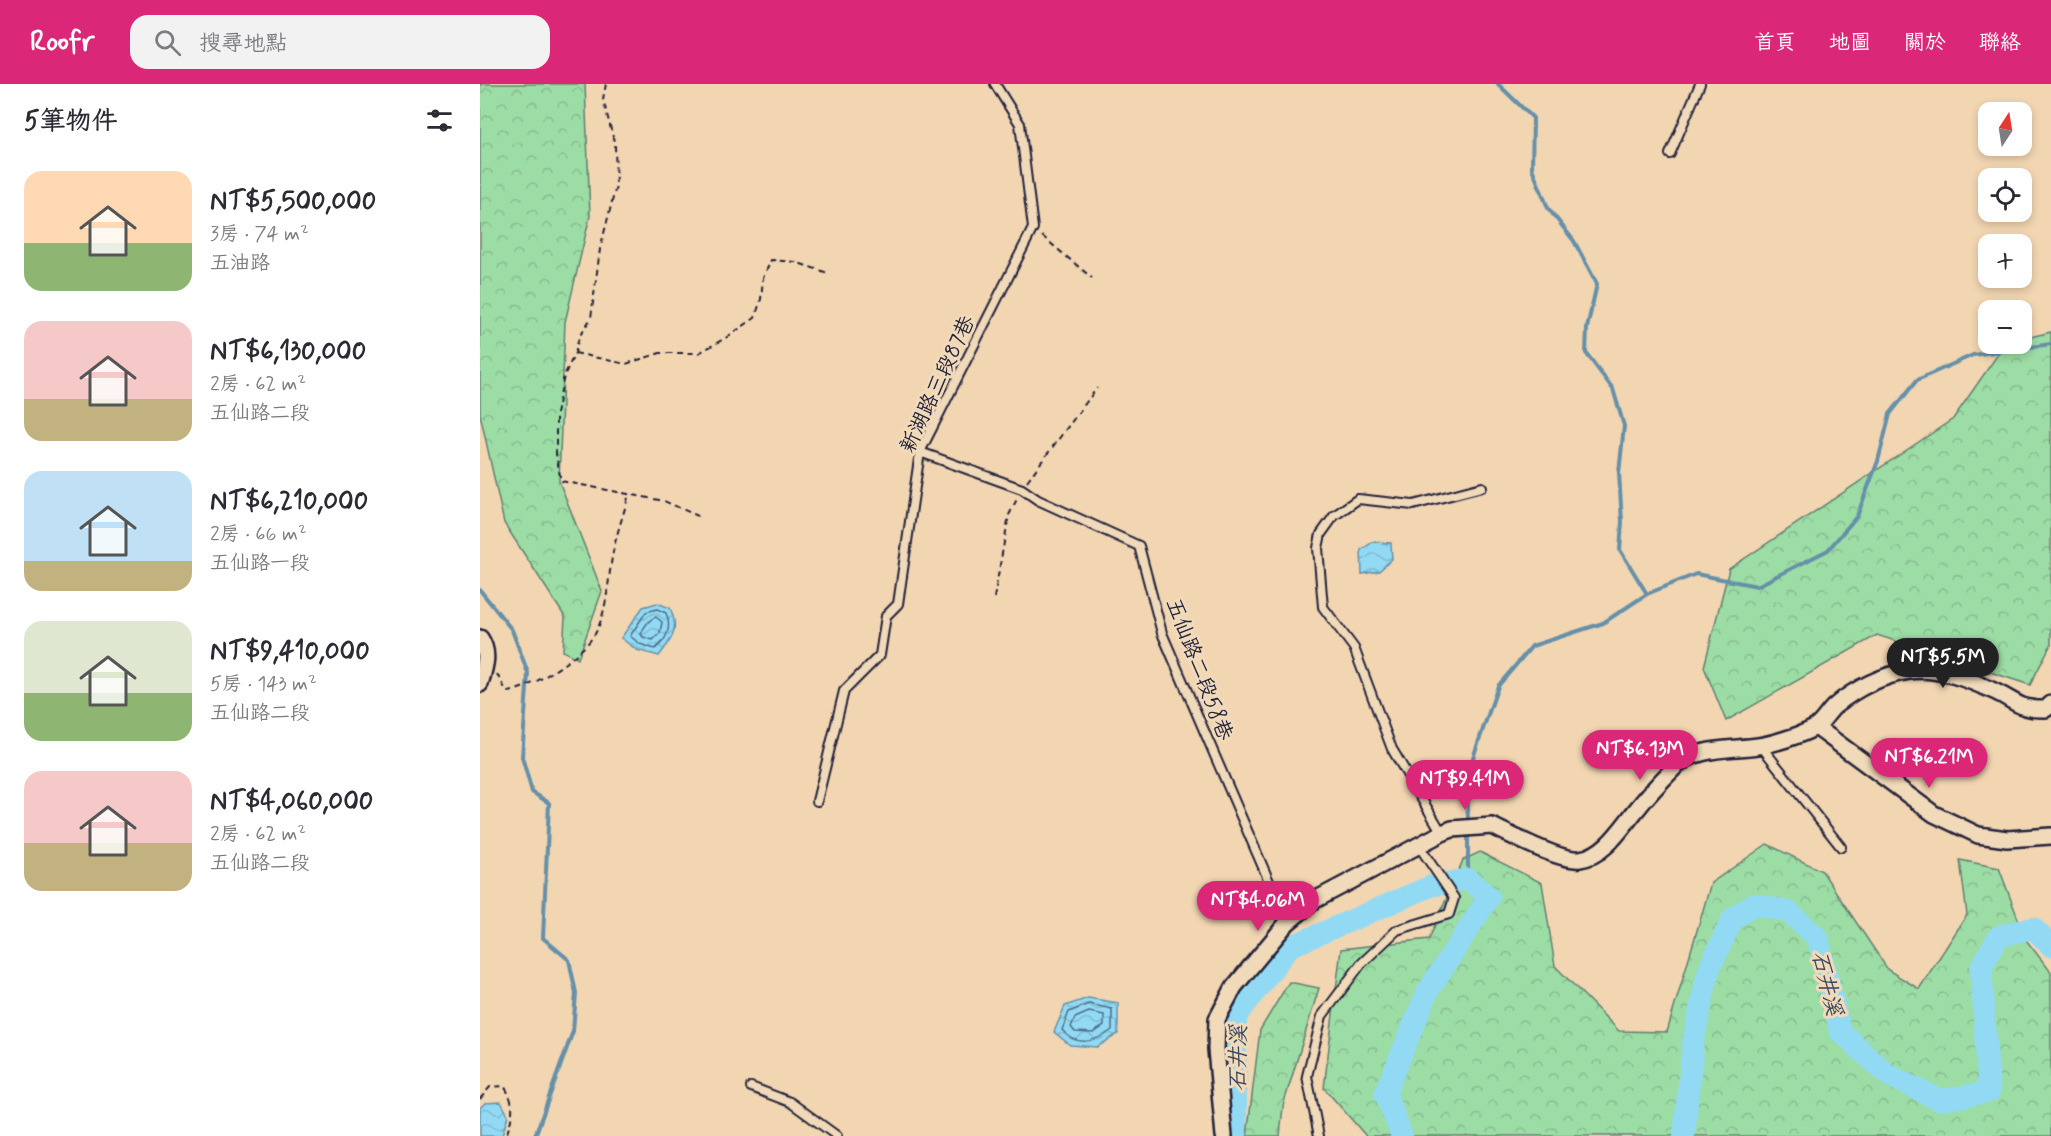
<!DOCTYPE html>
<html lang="zh-TW">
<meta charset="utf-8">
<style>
:root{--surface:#fff;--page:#f2f2f3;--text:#2b2b33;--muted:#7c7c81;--accent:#db2777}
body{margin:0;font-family:Mynerve,"LXGW WenKai TC",sans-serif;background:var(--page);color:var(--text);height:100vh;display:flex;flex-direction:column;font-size:22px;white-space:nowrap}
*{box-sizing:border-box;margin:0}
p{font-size:20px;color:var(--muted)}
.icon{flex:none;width:33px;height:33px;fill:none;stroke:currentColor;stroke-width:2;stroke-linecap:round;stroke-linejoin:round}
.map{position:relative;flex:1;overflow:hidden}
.side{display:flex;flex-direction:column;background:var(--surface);width:480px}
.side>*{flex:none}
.needle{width:39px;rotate:12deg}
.fabs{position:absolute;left:1498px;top:18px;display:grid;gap:12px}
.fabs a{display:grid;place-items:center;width:54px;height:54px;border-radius:12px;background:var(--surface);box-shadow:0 3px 9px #0003;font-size:30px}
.price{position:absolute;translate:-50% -51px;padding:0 14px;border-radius:21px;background:var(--accent);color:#fff;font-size:20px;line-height:39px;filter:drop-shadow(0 2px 3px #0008)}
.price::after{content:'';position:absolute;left:50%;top:36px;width:18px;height:14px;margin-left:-9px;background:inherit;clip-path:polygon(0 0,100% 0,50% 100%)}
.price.current{background:#222;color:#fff}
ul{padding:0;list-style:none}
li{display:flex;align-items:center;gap:18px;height:150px;padding:0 24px}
li span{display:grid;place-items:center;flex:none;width:168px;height:120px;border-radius:18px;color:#555}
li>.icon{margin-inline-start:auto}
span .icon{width:72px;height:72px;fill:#fffc;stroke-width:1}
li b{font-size:26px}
h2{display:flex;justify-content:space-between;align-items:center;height:72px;padding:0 24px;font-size:26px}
header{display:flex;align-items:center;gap:36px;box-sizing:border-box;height:84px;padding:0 30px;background:var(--accent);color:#fff}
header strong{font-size:28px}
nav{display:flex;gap:33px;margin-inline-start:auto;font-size:21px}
.search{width:420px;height:54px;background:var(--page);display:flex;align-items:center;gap:15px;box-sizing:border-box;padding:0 21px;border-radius:18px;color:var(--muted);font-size:22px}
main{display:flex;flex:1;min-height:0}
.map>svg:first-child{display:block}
.forest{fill:url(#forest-crowns);stroke:#5f7f70;stroke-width:1.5}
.water{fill:url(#water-waves);stroke:#6590aa;stroke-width:1.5}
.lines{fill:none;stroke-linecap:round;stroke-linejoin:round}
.shore{stroke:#4f6c85;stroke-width:1.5}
.stream{stroke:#6590aa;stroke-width:4}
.river{stroke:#92daf4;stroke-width:22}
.lane-casing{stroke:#22223b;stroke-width:12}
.street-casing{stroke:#22223b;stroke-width:20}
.path{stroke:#22223b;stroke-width:2;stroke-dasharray:6 4.5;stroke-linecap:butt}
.lane{stroke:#f1dab9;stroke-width:8}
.street{stroke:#f1dab9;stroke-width:15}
.labels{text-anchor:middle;stroke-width:6;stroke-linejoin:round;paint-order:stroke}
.street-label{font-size:21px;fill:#22223b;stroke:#f1dab9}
.water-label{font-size:22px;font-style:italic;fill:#384760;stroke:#f1dab9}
</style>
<header>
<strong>Roofr</strong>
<div class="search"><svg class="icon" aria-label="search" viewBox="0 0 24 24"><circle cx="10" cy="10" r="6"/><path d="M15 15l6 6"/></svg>搜尋地點</div>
<nav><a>首頁</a><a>地圖</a><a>關於</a><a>聯絡</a></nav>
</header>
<main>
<section class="side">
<h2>5筆物件<svg class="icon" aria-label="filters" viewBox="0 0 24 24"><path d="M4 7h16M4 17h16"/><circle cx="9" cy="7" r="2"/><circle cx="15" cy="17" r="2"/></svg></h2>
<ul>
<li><span style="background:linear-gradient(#ffd9b3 60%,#8fb573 0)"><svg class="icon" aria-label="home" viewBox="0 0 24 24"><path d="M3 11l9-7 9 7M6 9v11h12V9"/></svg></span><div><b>NT$5,500,000</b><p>3房 · 74 m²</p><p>五油路</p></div></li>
<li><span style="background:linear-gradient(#f6c9c9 65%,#c2b280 0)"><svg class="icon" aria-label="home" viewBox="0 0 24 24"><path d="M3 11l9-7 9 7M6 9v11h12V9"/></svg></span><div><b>NT$6,130,000</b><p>2房 · 62 m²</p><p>五仙路二段</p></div></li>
<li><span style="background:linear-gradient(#bfe0f5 75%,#c2b280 0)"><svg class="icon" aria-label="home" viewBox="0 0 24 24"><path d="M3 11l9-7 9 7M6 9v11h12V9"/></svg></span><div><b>NT$6,210,000</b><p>2房 · 66 m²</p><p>五仙路一段</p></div></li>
<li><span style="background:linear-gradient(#dfe7d0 60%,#8fb573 0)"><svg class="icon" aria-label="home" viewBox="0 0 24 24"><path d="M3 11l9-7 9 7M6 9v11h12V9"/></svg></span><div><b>NT$9,410,000</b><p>5房 · 143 m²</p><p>五仙路二段</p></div></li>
<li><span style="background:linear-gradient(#f6c9c9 60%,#c2b280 0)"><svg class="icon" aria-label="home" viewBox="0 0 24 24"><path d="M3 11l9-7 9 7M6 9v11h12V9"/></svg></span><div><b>NT$4,060,000</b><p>2房 · 62 m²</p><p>五仙路二段</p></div></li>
</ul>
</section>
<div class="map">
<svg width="1571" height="1052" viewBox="0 0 1571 1052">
<defs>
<pattern id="forest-crowns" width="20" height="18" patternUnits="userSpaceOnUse" patternTransform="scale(1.5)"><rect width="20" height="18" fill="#9cdca5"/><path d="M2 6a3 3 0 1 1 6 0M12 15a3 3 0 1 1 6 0" fill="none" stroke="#86bc8f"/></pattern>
<pattern id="water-waves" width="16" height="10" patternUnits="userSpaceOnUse" patternTransform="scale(1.5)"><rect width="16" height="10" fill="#92daf4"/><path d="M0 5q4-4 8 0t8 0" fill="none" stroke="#7ebbd2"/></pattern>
</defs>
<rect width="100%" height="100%" fill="#f2d6b2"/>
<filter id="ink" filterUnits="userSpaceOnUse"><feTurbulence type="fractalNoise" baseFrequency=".0167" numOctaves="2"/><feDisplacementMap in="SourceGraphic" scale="12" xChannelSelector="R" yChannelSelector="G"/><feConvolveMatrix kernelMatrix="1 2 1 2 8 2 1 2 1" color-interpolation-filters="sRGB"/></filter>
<g filter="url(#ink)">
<path class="forest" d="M0,0H105L110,132L85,238L79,397L122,507L98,575L83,567L85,533L24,439L0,330Z
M1571,248V560L1550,601L1397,551L1246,637L1224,583L1249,485L1473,335L1525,260H1542V255Z
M1287,760L1342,787L1408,886L1439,905L1487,831L1480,776L1519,784L1546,856L1571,888V1052H886L844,1004L861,865L949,855L983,776L1000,768L1062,799L1075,882L1139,947L1187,948L1231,799Z
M809,898L839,904L803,1022L800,1052H767L780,946Z"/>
<path class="water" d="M893,458L911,459L912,475L899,487L882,490L881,466Z
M177,519L190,524C200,546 192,555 179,572L157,566L141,554L163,523Z
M608,914L638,919V950L617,963L590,961L574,948L585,922Z
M21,1018L28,1031L22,1052H0V1024L5,1019Z"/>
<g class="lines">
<path class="shore" d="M177,525L186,529C192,543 187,556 175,565L160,560L150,552L166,528Z
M176,533L182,538L180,549L173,556L163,553L161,550C164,543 168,535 176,533Z
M609,920L632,925V946C615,958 597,964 582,946L589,928Z
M609,928L624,931V942L613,949L595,948L591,943L595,934Z"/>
<path class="stream" d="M1018,0L1053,34L1052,84L1068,124L1094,157L1117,200L1107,244L1106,269L1133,305L1144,342L1139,389L1142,438L1140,466L1167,510
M0,506L32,546L48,589L42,673L52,708L69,719L63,854L89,876L96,909L93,947L55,1052
M988,741L987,691L1018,602L1052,562L1123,539L1167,510L1216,490L1277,502L1348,466L1377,432L1398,377L1410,330L1437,296L1493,271L1571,260
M988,748V795"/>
<path class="river" d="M756,1052V933L809,863L951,802L988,795L1009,813L948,907L905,1009L922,1052
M1204,1052L1213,958L1229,885L1253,834L1274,820L1309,828L1338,854L1360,947L1408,991L1460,1016L1509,1008L1501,884L1519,852L1553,844L1571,862"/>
<g class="lane-casing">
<path id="lane" d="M1190,70L1220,0
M440,368L542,405L558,416L659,462L682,549L807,839
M1281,662L1361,763
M337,717L364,607L400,571L406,532L418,520L440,368L553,144L540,40L515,0
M962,749L912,665L874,564L843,523L838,464L841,450L854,432L878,415L933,421L1002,403
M271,1003L310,1018L357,1052
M839,1052L827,992L842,932L881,880L917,846L969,830L974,814L939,762"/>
</g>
<g class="street-casing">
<path id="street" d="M0,554C10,569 5,583 0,600
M1336,643L1454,730L1498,751L1527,755L1571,752
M744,1052L736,965L737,935L754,903L807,839L835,816L962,749L972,745L1012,742C1031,751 1081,778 1100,775C1125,772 1142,743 1157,725C1168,711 1180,698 1193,685C1216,662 1249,666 1278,662C1293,660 1321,651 1334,644C1343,639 1348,627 1356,621C1376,604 1403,591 1429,587C1459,583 1490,596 1516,608C1537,618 1540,626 1566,625L1571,620"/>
</g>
<path class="path" d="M126,0L123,15L135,61L136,102L120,165L111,234L99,253L95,269L84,292L76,330V370L81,397L184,417L218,432
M562,152L612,194
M95,269L146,280L180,269H219L247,253L275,234L281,215L283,194L291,176L315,178L348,189
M547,397L617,304
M514,514L529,431L537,415
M17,590L27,608C50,606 105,570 116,548C128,525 128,493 133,468C137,448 144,429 149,410
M0,1015L10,1003L24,1002C36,1020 33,1032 26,1052"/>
<use href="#lane" class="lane"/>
<use href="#street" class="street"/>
</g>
</g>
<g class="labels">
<g class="street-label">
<text transform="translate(457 300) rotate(-65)" y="7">新湖路三段87巷</text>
<text transform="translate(720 585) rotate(69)" y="7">五仙路二段58巷</text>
</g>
<g class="water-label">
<text transform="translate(1348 899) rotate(76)" y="8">石井溪</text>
<text transform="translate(757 974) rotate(-89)" y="8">石井溪</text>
</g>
</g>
</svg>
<div class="fabs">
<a><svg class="needle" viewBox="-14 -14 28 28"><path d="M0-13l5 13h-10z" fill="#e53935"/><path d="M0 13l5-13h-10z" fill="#7c7c81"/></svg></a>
<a><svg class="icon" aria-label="locate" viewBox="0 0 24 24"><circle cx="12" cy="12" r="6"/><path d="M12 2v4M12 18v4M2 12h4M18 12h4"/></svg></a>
<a>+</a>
<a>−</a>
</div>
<b class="price current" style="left:1463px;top:605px">NT$5.5M</b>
<b class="price" style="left:1160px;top:697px">NT$6.13M</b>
<b class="price" style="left:1449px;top:705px">NT$6.21M</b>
<b class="price" style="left:985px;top:727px">NT$9.41M</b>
<b class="price" style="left:778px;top:848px">NT$4.06M</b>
</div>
</main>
